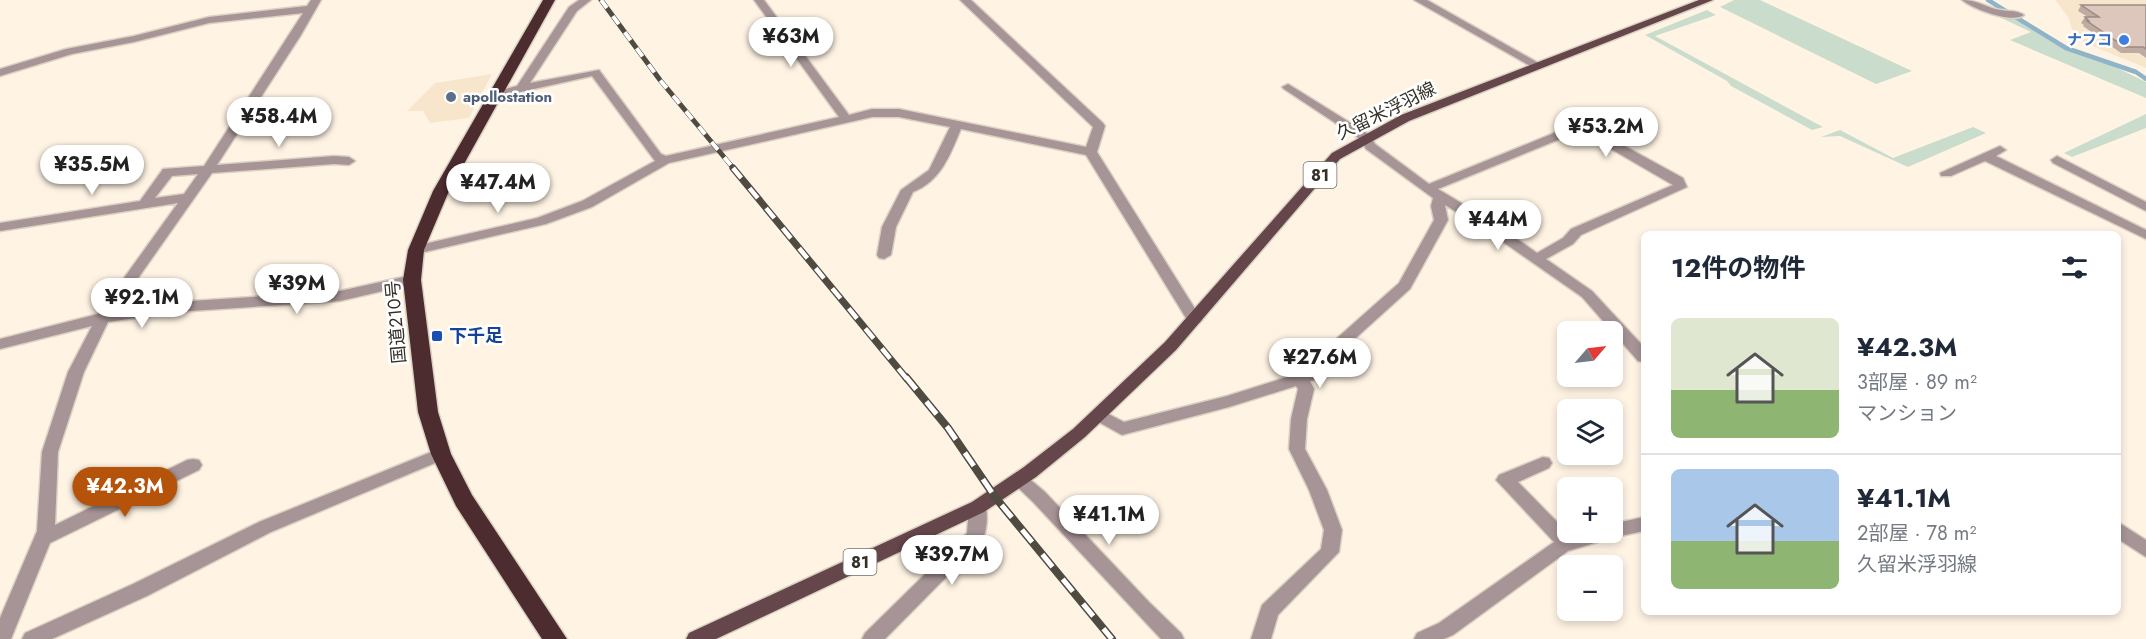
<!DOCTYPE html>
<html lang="ja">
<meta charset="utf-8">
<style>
:root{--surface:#fff;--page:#f2f2f3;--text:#1f2937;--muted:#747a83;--line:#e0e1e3;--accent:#b45309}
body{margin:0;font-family:Jost,"Noto Sans JP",sans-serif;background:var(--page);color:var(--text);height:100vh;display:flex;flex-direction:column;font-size:22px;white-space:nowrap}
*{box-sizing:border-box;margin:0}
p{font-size:20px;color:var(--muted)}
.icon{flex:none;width:33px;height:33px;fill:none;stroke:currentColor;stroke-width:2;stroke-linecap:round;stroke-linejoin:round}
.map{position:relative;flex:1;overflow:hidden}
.side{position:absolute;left:1641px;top:231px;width:480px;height:384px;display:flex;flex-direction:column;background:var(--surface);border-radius:9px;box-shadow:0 3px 9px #0003}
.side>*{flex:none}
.needle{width:39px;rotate:62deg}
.controls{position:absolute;left:1557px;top:321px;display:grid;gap:12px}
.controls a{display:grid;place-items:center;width:66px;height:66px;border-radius:9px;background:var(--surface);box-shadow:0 3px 9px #0003;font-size:30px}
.price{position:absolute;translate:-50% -51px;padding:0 14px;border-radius:21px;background:#fff;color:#222;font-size:20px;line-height:39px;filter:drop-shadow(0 2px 3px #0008)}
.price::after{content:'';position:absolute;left:50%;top:36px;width:18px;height:14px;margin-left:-9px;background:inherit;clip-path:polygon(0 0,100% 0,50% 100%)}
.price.selected{background:var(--accent);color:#fff}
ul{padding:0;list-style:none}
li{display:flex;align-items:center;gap:18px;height:150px;padding:0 30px}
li+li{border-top:2px solid var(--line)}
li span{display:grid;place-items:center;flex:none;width:168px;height:120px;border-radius:9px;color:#555}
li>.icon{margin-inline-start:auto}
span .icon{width:72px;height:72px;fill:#fffc;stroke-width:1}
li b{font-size:26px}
h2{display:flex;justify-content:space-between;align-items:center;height:72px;padding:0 30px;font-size:26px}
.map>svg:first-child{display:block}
.built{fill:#f8e6cc}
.green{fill:#cadccb}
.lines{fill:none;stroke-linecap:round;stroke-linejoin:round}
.stream{stroke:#8fb4c9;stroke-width:4.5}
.minor-casing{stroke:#dbd1c2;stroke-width:3}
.major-casing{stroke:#dbd1c2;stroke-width:3}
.highway-casing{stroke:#dbd1c2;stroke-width:3}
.minor{fill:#a79496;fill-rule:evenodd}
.major{fill:#65464a;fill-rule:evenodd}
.highway{fill:#4d2c30;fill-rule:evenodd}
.rail-far2-casing{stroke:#504b41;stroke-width:5}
.rail-far1-casing{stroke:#504b41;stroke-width:7}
.rail-casing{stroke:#504b41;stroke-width:8}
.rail-far2{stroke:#fff;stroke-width:4;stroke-dasharray:10;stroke-linecap:butt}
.rail-far1{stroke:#fff;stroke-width:4.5;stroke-dasharray:13;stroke-linecap:butt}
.rail{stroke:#fff;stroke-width:5;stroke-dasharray:16;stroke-linecap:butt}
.wall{fill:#beaba2}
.building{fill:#ddc7bc;stroke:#9b8b84;stroke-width:1.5}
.shop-dot{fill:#3f7fe0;stroke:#fff;stroke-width:2}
.service-dot{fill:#5c6f8a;stroke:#fff;stroke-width:2}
.transit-dot{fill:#1a4fb4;stroke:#fff;stroke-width:2}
.labels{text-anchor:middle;stroke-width:5;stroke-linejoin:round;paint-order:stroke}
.far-shop-label{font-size:15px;font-weight:bold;fill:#366cbe;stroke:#fff;text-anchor:end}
.far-service-label{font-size:15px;font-weight:bold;fill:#4e5e75;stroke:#fff;text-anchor:start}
.shield{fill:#fff;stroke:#726e68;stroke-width:1.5}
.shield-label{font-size:16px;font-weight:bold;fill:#353028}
.street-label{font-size:18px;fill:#353028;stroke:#fff}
.transit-label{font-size:18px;font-weight:bold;fill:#164399;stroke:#fff;text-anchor:start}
</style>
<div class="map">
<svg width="2146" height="639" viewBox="0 0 2146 639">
<rect width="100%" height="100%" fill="#fff4e4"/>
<path class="built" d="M2055,0H2146V68L2085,43L2074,35L2068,17Z
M492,74L469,118L430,123L423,111H407L435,83Z"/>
<path class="green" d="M1734,0H1760L1912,71L1876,84L1720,7Z
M1707,10L1716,15L1655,36L1823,127L1812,130L1731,86L1727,81L1645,35Z
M1995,15L2020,20L2063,48L2113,66L2146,82V98L2010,40L2031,32Z
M2146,114V128L2072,157L2064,153Z
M1973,127L1986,133L1908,167L1840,136L1821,137L1840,130L1893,158Z"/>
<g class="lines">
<path class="stream" d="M1988,0L2066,48L2136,72L2146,79"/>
<g class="minor-casing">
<path id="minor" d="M311,0H321L301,35L217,165L334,156L349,157L355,161L349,165L334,164L212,173L115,311L176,302L340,291L412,275L419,280L417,283L340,301L176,312L108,322L84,372L58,452L55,525L187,460L193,459L199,460L202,465L199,470L50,543L11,639H0V618L37,531L42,452L68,372L92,326L0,349V339L98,314L178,203L0,231V223L140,201L163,169L204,166L303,13L209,23L134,42L72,54L0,76V69L66,49L134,36L209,17L307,6ZM198,174L184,194L155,198L172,176Z
M579,0H591L577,11L530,83L599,70L661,154L666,156L839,117L754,0H764L849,115L872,109H899L1086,147L1093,127L960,0H971L1103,123L1105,126L1097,152L1202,320L1199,323H1189L1086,155L961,129C950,155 941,181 913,192L896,227L891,255L884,259L879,258L877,255L882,227L901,190L929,170L950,127L899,117H872L669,163L592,207L546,224L416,254L411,253L409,250L411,247L537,218L582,201L655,161L592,76L494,98L488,95L490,93L517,86L569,7Z
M1414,0H1427L1542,65L1540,67H1532Z
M1962,0C1975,0 1983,5 1995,9C2005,12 2016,9 2024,15C2012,24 1973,9 1962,0Z
M1288,84L1370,135L1375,144L1429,184L1581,122L1683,178L1687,187L1581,235L1573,244L1546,259L1592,291L1644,347V362L1638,361L1582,297L1483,228L1445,205L1448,220L1410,289L1337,355L1318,379L1310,381L1314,389L1307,419L1305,449L1327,490L1342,530L1339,552L1278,615L1271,639H1251L1262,605L1321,549L1324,530L1309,490L1289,449L1291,419L1298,389L1296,386L1229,407L1122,435L1093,419L1091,415L1093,411L1099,409L1124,422L1227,396L1306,371L1327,347L1399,283L1434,220L1431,206L1433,198L1366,149L1361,140L1284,89L1282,87ZM1580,131L1673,185L1571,229L1563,238L1537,253L1493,222L1438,189Z
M2000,146L2006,150L1996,156L2146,230V239L1985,161L1951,176H1941L1940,173Z
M2057,156L2146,202V211L2053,163L2051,160Z
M441,448L447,450L449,454L447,458L271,532L147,596L52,639H22L25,633L133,584L259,522Z
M1543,457L1549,458L1552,463L1549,468L1518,482L1571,536L1582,532H1612V524L1644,517V531L1611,538L1568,551L1453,635L1444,639H1414L1417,633L1439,623L1554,542L1496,480L1499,475Z
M1020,474L1026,476L1045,492L1149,602L1181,633L1184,639H1161L1033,502L1011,481L1014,476Z
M978,500L984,502C989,512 987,532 982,541L885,639H862L865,633L967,533L969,507L972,502Z
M2118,522L2146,540V557L2118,539Z"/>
</g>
<g class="major-casing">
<path id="major" d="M1699,0H1713L1409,121L1340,159L1176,350L1085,437L1036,477L984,512L716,639H686L689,633L972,502L1024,467L1073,429L1165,342L1332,153L1401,115Z"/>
</g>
<g class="highway-casing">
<path id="highway" d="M543,0H555L449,191L424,250L421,280L438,412L451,454L472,495L567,639H542L456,506L431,454L418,412L403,280L408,250L433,191Z"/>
</g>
<use href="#minor" class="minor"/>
<use href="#major" class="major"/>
<use href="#highway" class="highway"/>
<g class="rail-far2-casing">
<path id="rail-far2" d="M601,0L660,80L734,169"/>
</g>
<g class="rail-far1-casing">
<path id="rail-far1" d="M733,168L907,379"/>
</g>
<g class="rail-casing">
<path id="rail" d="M906,377L948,428L995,497L1112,639"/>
</g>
<use href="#rail-far2" class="rail-far2"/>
<use href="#rail-far1" class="rail-far1"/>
<use href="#rail" class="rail"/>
</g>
<path class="wall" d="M2081,5H2146V58L2139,53H2121L2083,26L2084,25L2081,23L2085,17H2088L2078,11Z"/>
<path class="building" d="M2081,5H2146V49L2143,47H2125L2087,21H2089L2085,17H2099Z"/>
<circle class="shop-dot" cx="2124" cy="40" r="6"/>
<circle class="service-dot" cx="451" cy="97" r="6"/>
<rect class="transit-dot" x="431" y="330" width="12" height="12" rx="3"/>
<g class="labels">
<g class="far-shop-label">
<text x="2112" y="45">ナフコ</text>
</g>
<g class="far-service-label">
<text x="463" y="102">apollostation</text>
</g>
<g class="shield">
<rect x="1303.5" y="162" width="33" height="26" rx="4.5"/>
<rect x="843.5" y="549" width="33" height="26" rx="4.5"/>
</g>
<g class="shield-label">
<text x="1320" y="181">81</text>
<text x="860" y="568">81</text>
</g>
<g class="street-label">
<text transform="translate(1386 111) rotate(-26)" y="6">久留米浮羽線</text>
<text transform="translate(396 322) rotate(-95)" y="6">国道210号</text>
</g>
<g class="transit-label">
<text x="449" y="342">下千足</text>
</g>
</g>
</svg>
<div class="controls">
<a><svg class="needle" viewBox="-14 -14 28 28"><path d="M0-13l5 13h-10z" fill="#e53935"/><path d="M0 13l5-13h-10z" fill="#747a83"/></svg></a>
<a><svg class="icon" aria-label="layers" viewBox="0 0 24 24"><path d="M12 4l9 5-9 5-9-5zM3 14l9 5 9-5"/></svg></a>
<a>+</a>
<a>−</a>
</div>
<b class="price" style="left:791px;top:68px">¥63M</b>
<b class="price" style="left:279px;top:148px">¥58.4M</b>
<b class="price" style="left:1606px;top:158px">¥53.2M</b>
<b class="price" style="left:92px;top:196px">¥35.5M</b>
<b class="price" style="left:498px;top:214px">¥47.4M</b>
<b class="price" style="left:1498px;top:251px">¥44M</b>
<b class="price" style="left:297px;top:315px">¥39M</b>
<b class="price" style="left:142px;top:329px">¥92.1M</b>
<b class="price" style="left:1320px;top:389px">¥27.6M</b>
<b class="price selected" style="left:125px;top:518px">¥42.3M</b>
<b class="price" style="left:1109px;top:546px">¥41.1M</b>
<b class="price" style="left:952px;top:586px">¥39.7M</b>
<section class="side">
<h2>12件の物件<svg class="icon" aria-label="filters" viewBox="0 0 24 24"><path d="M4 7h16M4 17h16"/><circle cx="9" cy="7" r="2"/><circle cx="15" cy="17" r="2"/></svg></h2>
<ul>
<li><span style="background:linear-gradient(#dfe7d0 60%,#8fb573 0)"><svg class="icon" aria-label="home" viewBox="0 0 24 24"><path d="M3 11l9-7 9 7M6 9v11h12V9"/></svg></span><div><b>¥42.3M</b><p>3部屋 · 89 m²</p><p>マンション</p></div></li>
<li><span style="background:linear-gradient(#a9c7e8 60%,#8fb573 0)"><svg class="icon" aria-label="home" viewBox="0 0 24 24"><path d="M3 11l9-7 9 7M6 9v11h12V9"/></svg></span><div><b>¥41.1M</b><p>2部屋 · 78 m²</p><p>久留米浮羽線</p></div></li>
</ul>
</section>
</div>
